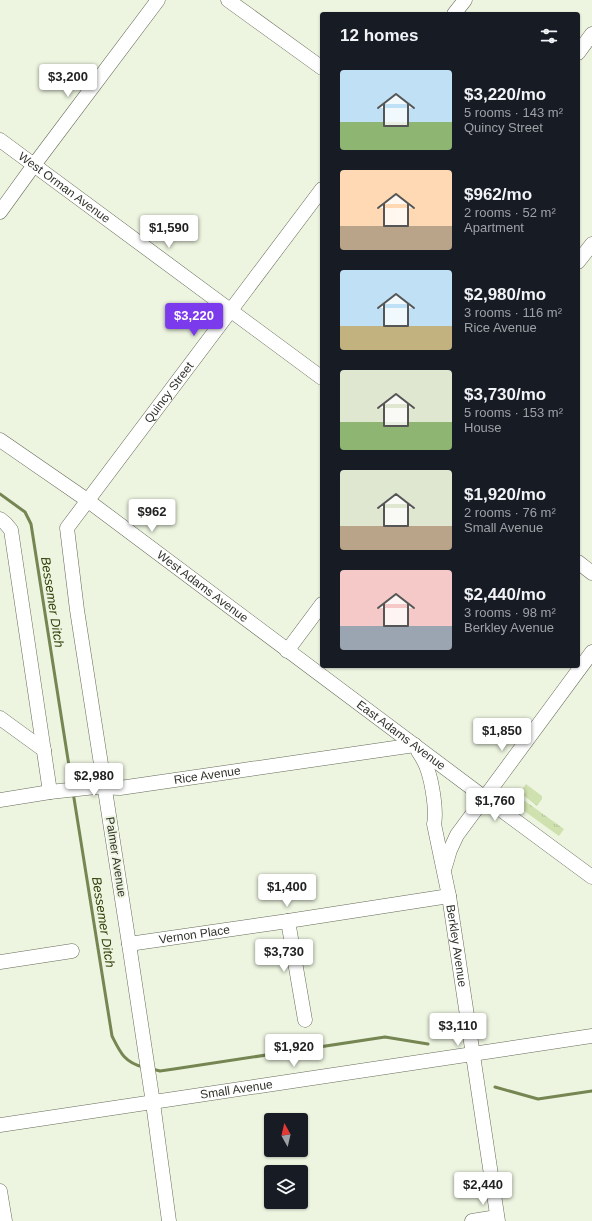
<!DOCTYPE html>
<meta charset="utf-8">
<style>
:root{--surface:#171b24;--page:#20242c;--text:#f1f3f6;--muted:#9ea1a6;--accent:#7c3aed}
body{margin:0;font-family:Arial,sans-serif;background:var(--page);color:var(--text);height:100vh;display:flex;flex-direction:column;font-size:15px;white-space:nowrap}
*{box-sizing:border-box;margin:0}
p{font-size:13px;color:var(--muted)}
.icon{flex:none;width:22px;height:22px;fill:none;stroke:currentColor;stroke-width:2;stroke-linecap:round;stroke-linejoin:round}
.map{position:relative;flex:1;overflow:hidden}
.drawer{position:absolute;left:320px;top:12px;width:260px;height:656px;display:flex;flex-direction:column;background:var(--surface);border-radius:4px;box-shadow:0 1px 3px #0004}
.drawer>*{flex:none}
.needle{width:26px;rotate:352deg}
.controls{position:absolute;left:264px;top:1113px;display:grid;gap:8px}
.controls a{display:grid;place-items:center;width:44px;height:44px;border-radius:4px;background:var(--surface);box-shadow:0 1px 3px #0004;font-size:20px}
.price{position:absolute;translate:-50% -34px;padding:0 9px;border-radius:4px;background:#fff;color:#222;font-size:13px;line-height:26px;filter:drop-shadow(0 1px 2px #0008)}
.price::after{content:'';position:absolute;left:50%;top:24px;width:12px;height:9px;margin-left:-6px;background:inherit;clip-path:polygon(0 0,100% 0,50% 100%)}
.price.on{background:var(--accent);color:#fff}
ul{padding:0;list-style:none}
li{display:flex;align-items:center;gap:12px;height:100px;padding:0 20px}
li span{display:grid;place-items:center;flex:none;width:112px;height:80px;border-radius:4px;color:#555}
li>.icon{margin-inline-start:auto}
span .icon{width:48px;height:48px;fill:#fffc;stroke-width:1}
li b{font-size:17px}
h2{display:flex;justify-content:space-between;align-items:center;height:48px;padding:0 20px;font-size:17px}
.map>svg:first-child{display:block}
.grass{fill:url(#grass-tufts)}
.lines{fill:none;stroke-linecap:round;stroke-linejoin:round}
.stream{stroke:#758652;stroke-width:3}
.minor-casing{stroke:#656b59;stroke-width:15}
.minor{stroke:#fff;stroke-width:14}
.labels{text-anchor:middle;stroke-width:4;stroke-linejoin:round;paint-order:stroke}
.street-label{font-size:12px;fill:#30332b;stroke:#edf5e0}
.water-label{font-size:13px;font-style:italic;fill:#2d3b04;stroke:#edf5e0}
</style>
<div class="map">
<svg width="592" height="1221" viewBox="0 0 592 1221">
<defs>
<pattern id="grass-tufts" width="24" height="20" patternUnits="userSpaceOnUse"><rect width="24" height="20" fill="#cfe1ae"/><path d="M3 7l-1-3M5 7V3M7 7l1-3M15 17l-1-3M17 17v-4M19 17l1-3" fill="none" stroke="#b2c296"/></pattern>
</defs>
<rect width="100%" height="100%" fill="#edf5e0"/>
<path class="grass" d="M526,784L542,796V799L537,806L523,795L525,792L523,788Z
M518,796L564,829L559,836L513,803Z"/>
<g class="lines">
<path class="stream" d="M0,494L25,512L31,524L72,785
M73,792L112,1036C120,1052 124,1062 143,1067
M152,1069L160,1071L174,1069L385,1037L428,1044
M495,1087L538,1099L592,1091"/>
<g class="minor-casing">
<g id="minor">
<path d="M228,0L322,68"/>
<path d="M454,14L465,0"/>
<path d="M578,53L592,34"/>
<path id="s1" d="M0,140L322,378"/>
<path d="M0,212L34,165L158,0"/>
<path d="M578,262L592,244"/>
<path id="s2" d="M0,440L87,500L485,798L592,877"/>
<path d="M0,519L6,524L11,530L50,792"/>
<path d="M578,562L592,573"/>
<path d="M287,651L322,604"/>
<path d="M0,718L44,750"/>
<path id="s3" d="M418,751C422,757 426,764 428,771C432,783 437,812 434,824L449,896L498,1221"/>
<path id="s4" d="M0,800L50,792L96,787L120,788L415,745"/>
<path d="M445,867L450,850L457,835L592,652"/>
<path d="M288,921L305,1020"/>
<path id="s5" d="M129,944L288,921L449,896"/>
<path d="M0,962L72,951"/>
<path id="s6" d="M0,1125L592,1036"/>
<path d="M0,1191L5,1221"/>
<path id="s7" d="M169,1221L153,1103L129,944L77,610L67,528L322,189"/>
<path d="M472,1221L497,1217"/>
</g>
</g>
<use href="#minor" class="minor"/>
</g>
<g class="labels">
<g class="street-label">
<text dy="4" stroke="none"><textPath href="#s1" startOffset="80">West Orman Avenue</textPath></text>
<text dy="4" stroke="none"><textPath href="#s7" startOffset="870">Quincy Street</textPath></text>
<text dy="4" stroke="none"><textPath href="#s2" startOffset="250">West Adams Avenue</textPath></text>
<text dy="4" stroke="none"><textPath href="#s2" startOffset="498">East Adams Avenue</textPath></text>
<text dy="4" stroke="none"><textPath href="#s4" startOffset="209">Rice Avenue</textPath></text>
<text transform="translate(116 857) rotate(81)" y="4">Palmer Avenue</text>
<text dy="4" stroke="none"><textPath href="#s5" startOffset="66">Vernon Place</textPath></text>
<text dy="4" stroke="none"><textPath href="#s3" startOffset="200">Berkley Avenue</textPath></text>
<text dy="4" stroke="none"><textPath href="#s6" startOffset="239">Small Avenue</textPath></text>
</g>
<g class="water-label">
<text transform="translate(53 602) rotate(81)" y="5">Bessemer Ditch</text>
<text transform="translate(104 922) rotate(81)" y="5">Bessemer Ditch</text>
</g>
</g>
</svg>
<div class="controls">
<a><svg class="needle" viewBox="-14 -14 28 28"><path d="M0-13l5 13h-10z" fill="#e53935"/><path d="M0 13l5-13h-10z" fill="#9ea1a6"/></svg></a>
<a><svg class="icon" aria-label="layers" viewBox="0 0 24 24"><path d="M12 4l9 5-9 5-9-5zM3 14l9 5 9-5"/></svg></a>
</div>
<b class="price" style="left:68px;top:98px">$3,200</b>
<b class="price" style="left:169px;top:249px">$1,590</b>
<b class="price on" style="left:194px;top:337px">$3,220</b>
<b class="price" style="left:152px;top:533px">$962</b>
<b class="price" style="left:502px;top:752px">$1,850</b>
<b class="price" style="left:94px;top:797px">$2,980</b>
<b class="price" style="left:495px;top:822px">$1,760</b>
<b class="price" style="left:287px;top:908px">$1,400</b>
<b class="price" style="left:284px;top:973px">$3,730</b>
<b class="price" style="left:458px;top:1047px">$3,110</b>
<b class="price" style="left:294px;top:1068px">$1,920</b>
<b class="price" style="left:483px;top:1206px">$2,440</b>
<section class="drawer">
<h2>12 homes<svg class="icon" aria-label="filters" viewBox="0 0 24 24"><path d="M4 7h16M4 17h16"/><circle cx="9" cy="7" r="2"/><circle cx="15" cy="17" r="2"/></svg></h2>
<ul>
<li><span style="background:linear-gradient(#bfe0f5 65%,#8fb573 0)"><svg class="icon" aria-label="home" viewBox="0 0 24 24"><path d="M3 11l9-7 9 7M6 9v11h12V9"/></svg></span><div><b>$3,220/mo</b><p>5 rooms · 143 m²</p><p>Quincy Street</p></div></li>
<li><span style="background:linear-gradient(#ffd9b3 70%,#b9a48a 0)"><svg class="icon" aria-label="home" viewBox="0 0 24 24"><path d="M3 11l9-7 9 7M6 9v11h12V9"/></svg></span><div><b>$962/mo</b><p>2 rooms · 52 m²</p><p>Apartment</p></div></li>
<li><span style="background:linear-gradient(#bfe0f5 70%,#c2b280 0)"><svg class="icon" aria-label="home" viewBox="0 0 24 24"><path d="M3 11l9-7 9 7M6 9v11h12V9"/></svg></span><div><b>$2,980/mo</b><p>3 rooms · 116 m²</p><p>Rice Avenue</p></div></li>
<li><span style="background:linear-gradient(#dfe7d0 65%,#8fb573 0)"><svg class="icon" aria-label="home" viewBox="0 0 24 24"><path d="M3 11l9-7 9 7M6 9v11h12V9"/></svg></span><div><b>$3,730/mo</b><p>5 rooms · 153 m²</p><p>House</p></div></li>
<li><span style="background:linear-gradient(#dfe7d0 70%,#b9a48a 0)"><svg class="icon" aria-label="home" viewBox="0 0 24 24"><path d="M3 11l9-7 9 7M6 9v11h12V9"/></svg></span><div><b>$1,920/mo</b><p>2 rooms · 76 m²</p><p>Small Avenue</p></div></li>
<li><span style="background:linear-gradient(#f6c9c9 70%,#9aa5b1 0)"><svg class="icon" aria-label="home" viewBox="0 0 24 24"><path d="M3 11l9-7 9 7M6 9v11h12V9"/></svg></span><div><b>$2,440/mo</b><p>3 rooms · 98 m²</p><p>Berkley Avenue</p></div></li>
</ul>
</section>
</div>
